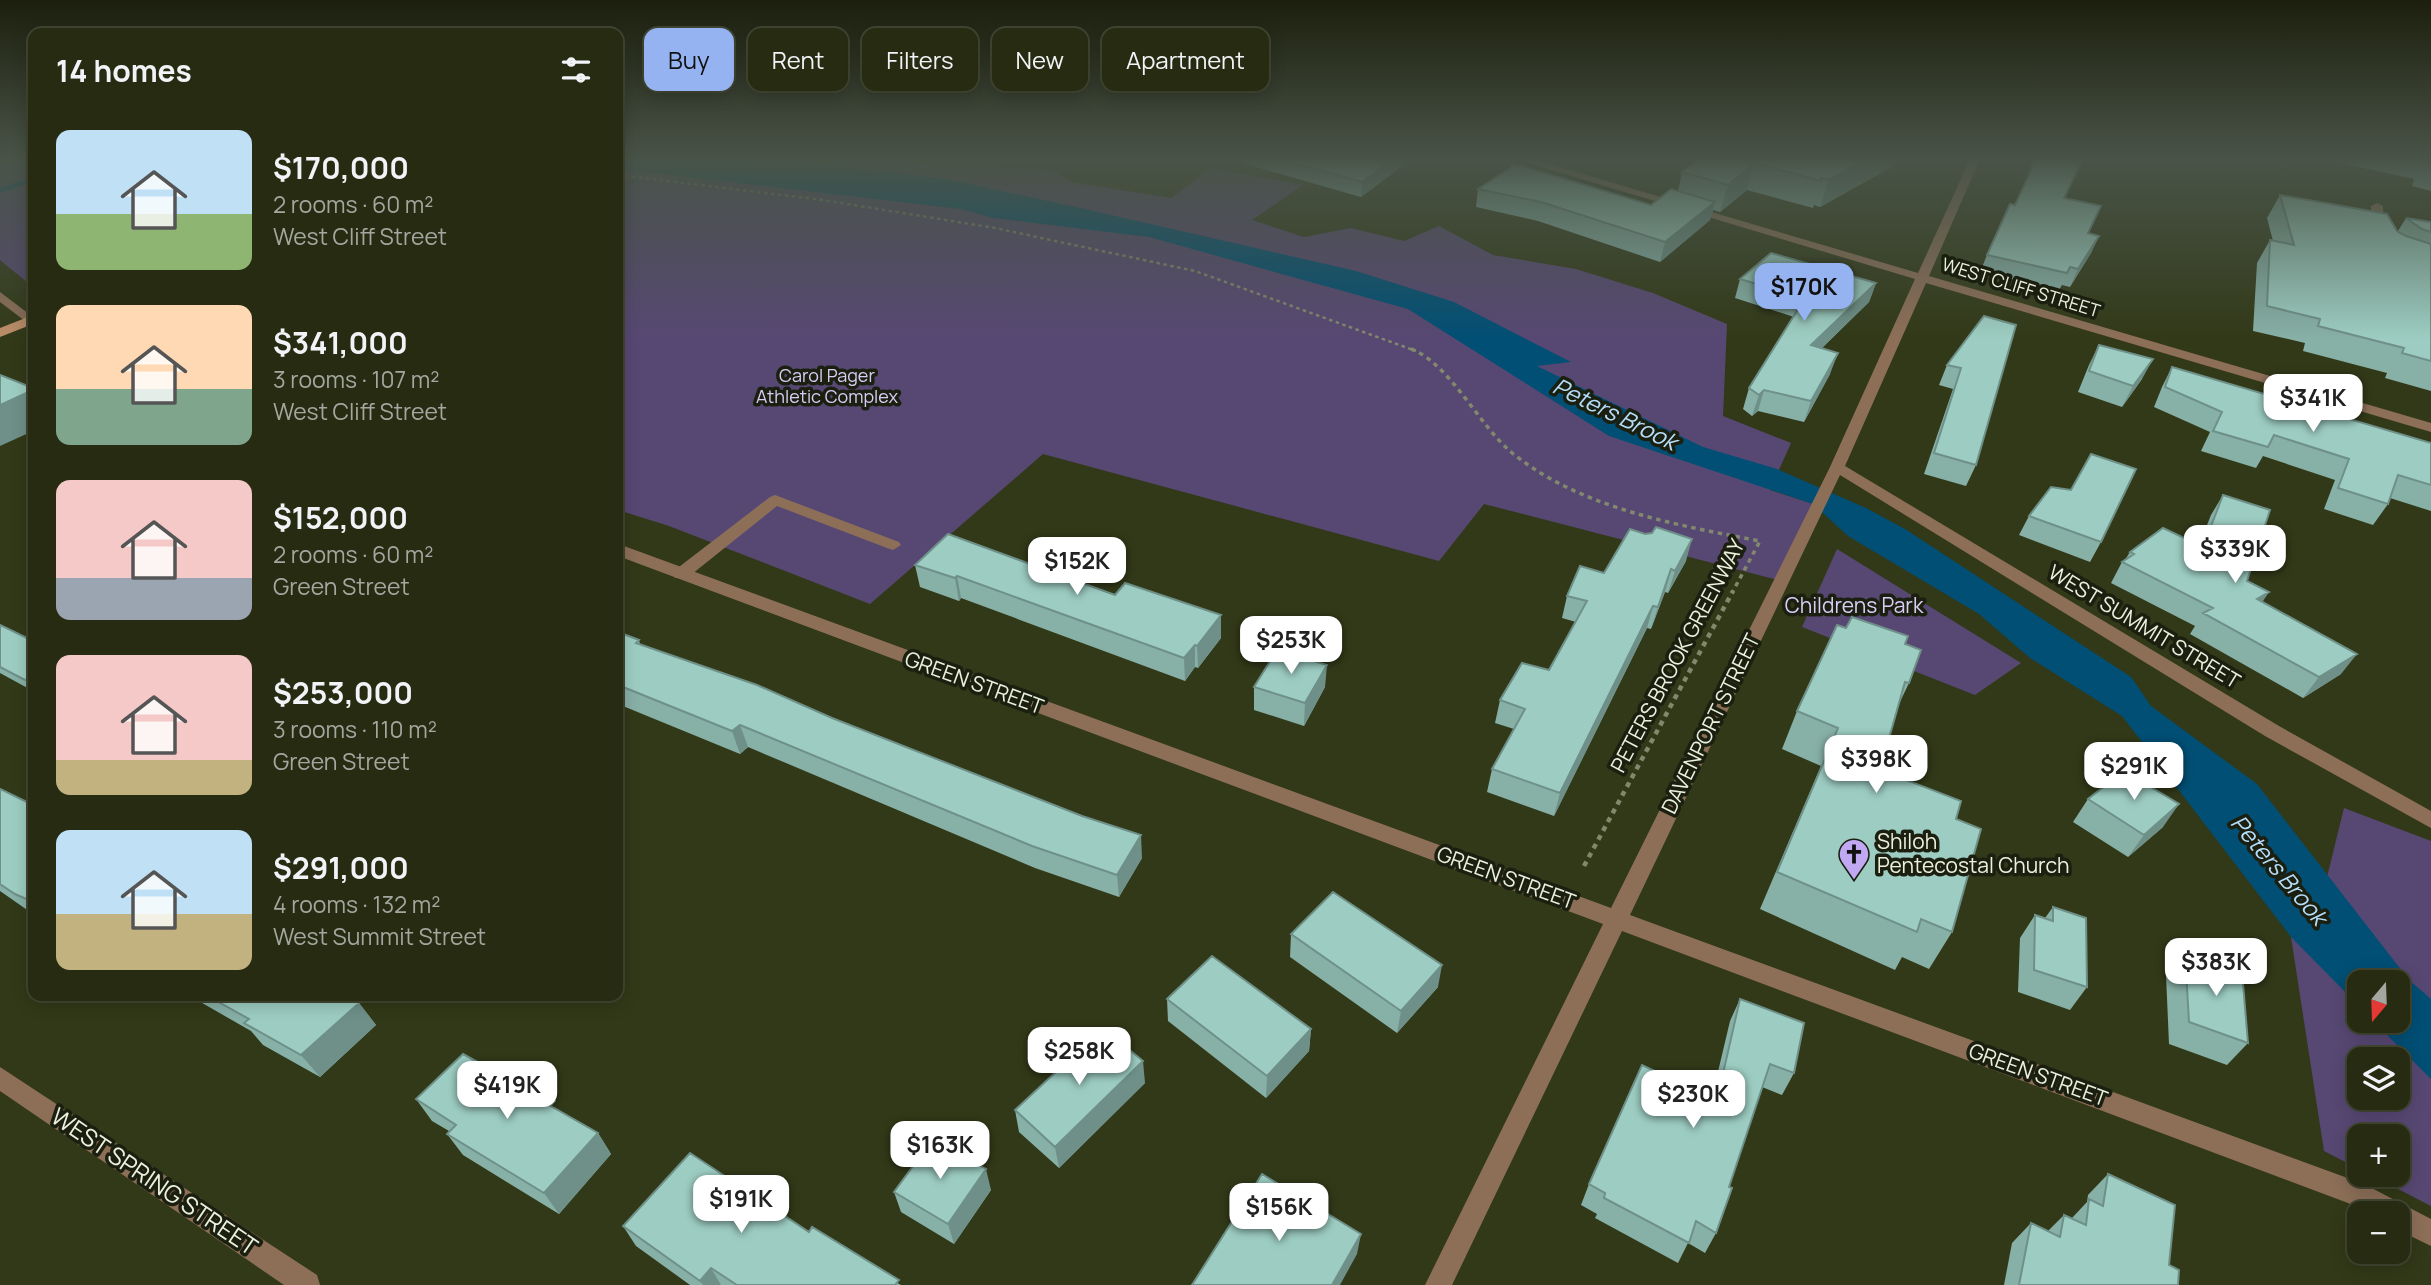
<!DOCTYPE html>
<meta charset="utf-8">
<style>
:root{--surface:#262b12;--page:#2e331b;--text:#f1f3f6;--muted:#a4a79f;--line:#424732;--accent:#95b2f1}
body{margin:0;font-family:Manrope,sans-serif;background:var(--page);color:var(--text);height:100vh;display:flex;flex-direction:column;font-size:26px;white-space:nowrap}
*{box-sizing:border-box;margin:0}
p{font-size:23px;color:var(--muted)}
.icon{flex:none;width:38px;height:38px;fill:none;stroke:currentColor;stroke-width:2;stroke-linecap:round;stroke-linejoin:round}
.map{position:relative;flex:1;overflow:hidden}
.sheet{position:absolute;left:28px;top:28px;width:595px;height:973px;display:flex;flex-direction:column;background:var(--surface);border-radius:14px;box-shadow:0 4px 18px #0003,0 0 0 2px var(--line)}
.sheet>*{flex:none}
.guide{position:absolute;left:644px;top:28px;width:665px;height:63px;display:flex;gap:14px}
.needle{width:46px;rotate:199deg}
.controls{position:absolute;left:2347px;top:970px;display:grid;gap:14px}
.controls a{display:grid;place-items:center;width:63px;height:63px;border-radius:14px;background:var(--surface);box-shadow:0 4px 18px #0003,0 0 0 2px var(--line);font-size:35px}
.price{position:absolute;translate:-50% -60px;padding:0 16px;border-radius:14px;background:#fff;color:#222;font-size:23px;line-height:46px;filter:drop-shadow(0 2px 4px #0008)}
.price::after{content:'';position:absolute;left:50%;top:42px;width:21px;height:16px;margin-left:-10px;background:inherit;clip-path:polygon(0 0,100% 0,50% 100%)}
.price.selected{background:var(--accent);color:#111}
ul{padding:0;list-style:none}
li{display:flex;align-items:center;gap:21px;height:175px;padding:0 28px}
li span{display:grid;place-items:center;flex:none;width:196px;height:140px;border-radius:14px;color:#555}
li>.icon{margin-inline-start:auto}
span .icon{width:84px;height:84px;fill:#fffc;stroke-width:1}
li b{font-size:30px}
h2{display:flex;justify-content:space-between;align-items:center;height:84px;padding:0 28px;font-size:30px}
.tag{padding:0 24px;border-radius:14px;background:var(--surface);box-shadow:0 4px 18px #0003,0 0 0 2px var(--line);font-size:24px;line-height:63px}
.tag.selected{background:var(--accent);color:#111}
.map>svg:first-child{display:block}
.green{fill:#574873;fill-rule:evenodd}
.water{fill:#014f75}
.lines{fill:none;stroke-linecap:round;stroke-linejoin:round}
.stream{fill:#014f75;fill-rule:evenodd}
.path-far2{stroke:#82886d;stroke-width:2.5;stroke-dasharray:3.5 3.5;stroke-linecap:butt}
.path-far1{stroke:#82886d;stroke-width:3.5;stroke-dasharray:4.5 4.5;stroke-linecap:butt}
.path{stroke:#82886d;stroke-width:4.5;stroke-dasharray:5 5;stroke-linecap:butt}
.lane{fill:#8d6f58;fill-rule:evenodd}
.street{fill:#8d6f58;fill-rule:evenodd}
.secondary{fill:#be8e69;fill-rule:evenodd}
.wall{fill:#87b0a7}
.shaded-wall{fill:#6e9088}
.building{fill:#9dcdc2;stroke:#6e9088;stroke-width:2}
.labels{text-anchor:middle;stroke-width:7;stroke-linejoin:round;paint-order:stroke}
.far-street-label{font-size:18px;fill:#ecf1de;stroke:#1b1f10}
.far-park-label{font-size:18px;fill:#d9cdf6;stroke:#1b1f10}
.park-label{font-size:21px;fill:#d9cdf6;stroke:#1b1f10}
.street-label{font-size:21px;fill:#ecf1de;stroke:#1b1f10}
.poi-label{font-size:21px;fill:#ecf1de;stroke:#1b1f10;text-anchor:start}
.water-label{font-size:23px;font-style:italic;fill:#b5ddf9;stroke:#1b1f10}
.near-street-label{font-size:24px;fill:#ecf1de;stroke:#1b1f10}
</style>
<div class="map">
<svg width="2431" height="1285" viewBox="0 0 2431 1285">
<rect width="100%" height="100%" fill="#323918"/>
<path class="green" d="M0,159H33V287L0,260Z
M655,159H901L935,166L1050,169L1071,182L1171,198L1211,168L1303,185L1252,220L1304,237L1351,228L1404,241L1439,226L1493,255L1576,269L1653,293L1727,324L1723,416L1791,443L1770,490L1813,504L1778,580L1484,504L1439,561L1043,454L870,604L669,526L618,510V169L658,172Z
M1837,549L2021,663L1975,695L1802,627Z
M2344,808L2431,841V1206L2369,1174H2398V1136H2359V1169L2324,1151L2291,937L2327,877ZM2359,982H2398V1020H2359ZM2359,1059H2398V1097H2359Z"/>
<path class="water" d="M618,159H781L946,179L1085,209L1356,271L1454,302L1571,362L1537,366L1703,447L1777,469L1866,508L1905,529L2131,677L2151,706L2257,784L2409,980L2431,999V1079L2372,1020H2398V982H2359V1006L2291,937L2122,716L2030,658L1979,614L1848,536L1813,504L1609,436L1408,309L1149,237L993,218L961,209L618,169Z"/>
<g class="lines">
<path class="stream" d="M30,178H33V182L0,193V188Z"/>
<path class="path-far2" d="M618,175L823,200L995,228L1195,271L1416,351"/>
<path class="path-far1" d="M1411,349C1449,363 1479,425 1511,452C1579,508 1676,525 1760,541L1732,593"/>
<path class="path" d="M1584,866L1733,591"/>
<path class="lane" d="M2377,203L2383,206L2384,235L2378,238L2372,235L2371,206Z
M775,495L899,542L901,545L893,550L887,548L777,506L687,578H675L673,574L675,570L770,497Z"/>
<path class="street" d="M1515,159H1532L1918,273L1970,159H1980L1929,276L2431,423V432L1926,283L1845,466L2279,726L2431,811V828L2265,736L1840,475L1630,915L2364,1184L2431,1219V1246L2398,1230V1213H2366L2348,1203L1622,931L1452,1285H1425L1603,924L618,556V545L624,546L1611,908L1830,467L1915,279Z
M0,292L33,317V327L0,302Z
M0,1067L317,1275L320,1285H284L0,1091Z"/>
<path class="secondary" d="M33,315V324L0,337V328Z"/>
</g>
<path class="wall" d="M1228,159H1406L1405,164L1361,197Z
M1698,159H1906L1820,207L1814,205L1813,208L1747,190L1720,212L1713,210L1710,220L1660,262L1538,221L1476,207L1478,189L1510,168L1651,205L1678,191L1682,172Z
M2033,159H2083L2065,198L2088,233L2099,236L2091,253L2070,287L2062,285L2059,290L1980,272L1987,255L2015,205L2025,185Z
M2321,159H2431V191L2412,186L2414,179Z
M2280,195L2398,231L2406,218L2431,222V391L2385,378L2387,373L2303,351L2305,343L2253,331L2257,263L2270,240L2273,241L2267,218Z
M1740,279L1876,283L1869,302L1822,348L1830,374L1804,422L1758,411L1752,416L1743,409L1749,388L1794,317L1735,298Z
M1984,316L1976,465L1966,486L1924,474L1953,389L1939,385L1947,365Z
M2099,345L2142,379L2122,407L2078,392L2089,365Z
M2172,367L2431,443V511L2390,498L2388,504L2373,525L2324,509L2335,480L2263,456L2256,468L2201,451L2210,432L2154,407L2162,387Z
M2223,495L2247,581L2262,602L2341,674L2303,698L2190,634L2195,626L2111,583L2122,562L2125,560L2130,552L2199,545L2211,515Z
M2029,516L2101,542L2090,562L2019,535Z
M1645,534L1686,561L1668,593L1665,592L1651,629L1647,628L1554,816L1487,792L1492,769L1514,729L1495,723L1500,700L1549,670L1576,622L1562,618L1567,596L1604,573Z
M915,565L1115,595L1221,615V638L1198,668L1195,667L1185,681L961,598L959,601L920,587Z
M0,625L33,641V691L0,673Z
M618,632L639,640L640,644L1142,858L1119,897L1035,868L748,747L740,754L618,704Z
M1905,644L1909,683L1897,708L1880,770L1956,819L1952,932L1929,969L1902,957L1895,970L1760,909L1821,766L1782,749L1797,711Z
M1254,687H1325L1304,726L1254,710Z
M0,789L33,805V914L0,891Z
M2088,799L2163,827L2128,857L2073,822Z
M2053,907L2087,987L2070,1010L2018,992L2020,938L2035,915L2045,918Z
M1291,934L1438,987L1397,1033L1290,957Z
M2185,953L2248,1043L2227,1065L2169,1044L2166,975Z
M190,996H345L359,1003L376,1025L320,1077L263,1045L251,1031Z
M1167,999L1311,1029L1309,1051L1266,1098L1168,1021Z
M1740,999L1794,1073L1782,1095L1762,1087L1729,1187L1716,1233L1705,1253L1688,1243L1678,1263L1595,1218L1597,1214L1581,1205L1589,1184L1712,1097L1730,1021Z
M501,1075L542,1079L556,1101L551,1106L598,1133L611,1154L559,1214L463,1155L447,1134L449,1131L432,1121L416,1099Z
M1145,1083L1059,1168L1019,1132L1015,1110Z
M2108,1174L2169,1265L2178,1285H2004L2012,1243L2031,1223L2048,1231L2064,1215L2072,1218L2087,1202L2088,1195Z
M991,1190L954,1244L901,1212L894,1192Z
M623,1226L809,1232L901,1285H690L636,1246Z"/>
<path class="shaded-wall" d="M1393,159H1406L1405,164L1361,197L1362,182Z
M1867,159H1906L1820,207L1829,180Z
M1754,163L1747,190L1720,212L1728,185Z
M1715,202L1710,220L1660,262L1665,242Z
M2099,236L2091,253L2070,287L2078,269Z
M1876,283L1869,302L1804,365L1811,345Z
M1838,353L1830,374L1804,422L1811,401Z
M2153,359L2142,379L2122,407L2133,386Z
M33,390V431L0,446V405Z
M1764,390L1758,411L1752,416L1759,395Z
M1692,539L1686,561L1668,593L1675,571Z
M1671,569L1665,592L1651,629L1658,607Z
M957,576L961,598L959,601L955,578Z
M2269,592L2255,613L2257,599Z
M1653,606L1647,628L1554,816L1560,793Z
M1221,615V638L1198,668L1197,646Z
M1195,645V667L1185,681L1184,658Z
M2357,654L2341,674L2303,698L2319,677Z
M1327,665L1325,687L1304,726L1305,703Z
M33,675V690L25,680Z
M740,725L748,747L740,754L732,731Z
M2179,804L2163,827L2128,857L2144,835Z
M1141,835L1142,858L1119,897L1117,875Z
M1442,965L1438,987L1397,1033L1401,1011Z
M359,1003L376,1025L320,1077L301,1055Z
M1311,1029L1309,1051L1266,1098L1267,1076Z
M1143,1061L1145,1083L1059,1168L1055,1147Z
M542,1079L556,1101L543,1115L528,1093Z
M598,1133L611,1154L559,1214L544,1193Z
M986,1169L991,1190L954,1244L948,1224Z
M1361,1234L1357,1254L1340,1285H1332Z
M711,1268L721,1285H703L700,1281Z"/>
<path class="building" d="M1280,159H1393L1362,182Z
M1698,159H1867L1829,180L1821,178V181L1754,163L1728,185L1682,172Z
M2034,159H2083L2064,198L2101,206L2088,233L2099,236L2078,269L2070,267L2067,273L1987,255L2010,204L2015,205L2029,175Z
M1512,163L1651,205L1671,189L1715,202L1665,242L1541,202L1478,189L1510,168Z
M2280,195L2387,214L2397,231L2406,236L2431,244V361L2402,353L2404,348L2318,326L2320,319L2267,306L2270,240L2294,245Z
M2406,218L2431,222V232L2422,229Z
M1771,253L1876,283L1811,345L1838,353L1811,401L1764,390L1759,395L1749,388L1805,298L1740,279Z
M1984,316L2016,325L1976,465L1934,453L1961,368L1947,365Z
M2099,345L2153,359L2133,386L2089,371Z
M2172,367L2431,443V485L2398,475L2388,504L2338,488L2349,459L2274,435L2268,447L2213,431L2222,412L2165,387Z
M0,375L33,388V390L0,405Z
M2091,454L2136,469L2101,542L2029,516L2051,487L2071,490Z
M2223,495L2270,510L2247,581L2269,592L2257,599L2357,654L2319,677L2203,613L2213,608L2122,562L2134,554L2130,552L2163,528L2203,547Z
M1656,527L1692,539L1675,571L1671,569L1658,607L1653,606L1560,793L1492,769L1525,709L1500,700L1522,663L1549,670L1587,601L1567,596L1580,566L1604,573L1630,529L1645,534L1652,533Z
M948,534L1115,595L1125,583L1221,615L1197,646L1195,645L1184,658L957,576L955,578L915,565Z
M1852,617L1908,636L1905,644L1921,650L1909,683L1905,682L1880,770L1961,801L1956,819L1981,829L1952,932L1921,919L1917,932L1777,872L1838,728L1797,711L1837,625L1846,628Z
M0,625L33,641V675L25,680L0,667Z
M618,632L639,640L636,643L757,685L832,718L1082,816L1141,835L1117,875L1032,846L740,725L732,731L618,685Z
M1277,650L1327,665L1305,703L1254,687Z
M2124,771L2179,804L2144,835L2088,799Z
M0,789L33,805V902L15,894L0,884Z
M1333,892L1442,965L1401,1011L1291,934Z
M2053,907L2086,918L2087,987L2034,970L2035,915L2053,921Z
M2185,953L2242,972L2248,1043L2189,1022Z
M1212,956L1311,1029L1267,1076L1167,999Z
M208,996H345L359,1003L301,1055L244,1023L249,1019Z
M1740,999L1804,1023L1794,1073L1770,1064L1729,1187L1732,1188L1716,1233L1696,1221L1689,1243L1604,1198L1605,1193L1589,1184L1642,1065L1717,1100Z
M1103,1028L1143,1061L1055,1147L1015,1110Z
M463,1054L501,1075L513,1063L542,1079L528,1093L598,1133L544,1193L447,1134L456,1125L416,1099Z
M933,1139L986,1169L948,1224L894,1192Z
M690,1153L809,1232L812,1227L899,1280L895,1285H737L711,1268L700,1281L623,1226Z
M1262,1174L1361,1234L1332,1285H1192Z
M2108,1174L2175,1205L2169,1265L2179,1270L2178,1285H2019L2031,1223L2060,1237L2064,1215L2086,1225L2089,1199L2103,1206Z"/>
<linearGradient id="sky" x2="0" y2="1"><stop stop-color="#1c1f0d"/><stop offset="0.47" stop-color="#495448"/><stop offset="1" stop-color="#495448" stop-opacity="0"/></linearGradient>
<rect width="2431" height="339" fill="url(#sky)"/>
<defs>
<g id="church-pin" transform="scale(1.575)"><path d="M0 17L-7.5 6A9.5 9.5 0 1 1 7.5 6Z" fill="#c1a8f3" stroke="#1b1f10"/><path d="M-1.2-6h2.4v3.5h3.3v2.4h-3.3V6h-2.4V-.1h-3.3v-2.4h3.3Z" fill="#111"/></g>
</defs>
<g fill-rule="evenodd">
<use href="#church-pin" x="1854" y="854"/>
</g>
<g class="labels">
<g class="far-street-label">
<text transform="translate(2021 288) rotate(17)" y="6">WEST CLIFF STREET</text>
</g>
<g class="far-park-label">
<text x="827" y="382">Carol Pager<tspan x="827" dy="21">Athletic Complex</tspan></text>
</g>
<g class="park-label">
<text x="1854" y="613">Childrens Park</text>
</g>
<g class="street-label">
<text transform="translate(2144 627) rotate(31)" y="7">WEST SUMMIT STREET</text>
<text transform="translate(1678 656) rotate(-62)" y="7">PETERS BROOK GREENWAY</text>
<text transform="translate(974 683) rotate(20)" y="7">GREEN STREET</text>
<text transform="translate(1711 724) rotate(-64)" y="7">DAVENPORT STREET</text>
<text transform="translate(1506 878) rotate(20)" y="7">GREEN STREET</text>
<text transform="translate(2038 1075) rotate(20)" y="7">GREEN STREET</text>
</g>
<g class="poi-label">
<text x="1877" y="849">Shiloh<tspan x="1877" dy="24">Pentecostal Church</tspan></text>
</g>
<g class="water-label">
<text transform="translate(1615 414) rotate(26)" y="8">Peters Brook</text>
<text transform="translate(2279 870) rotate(50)" y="8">Peters Brook</text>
</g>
<g class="near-street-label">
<text transform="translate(154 1182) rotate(34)" y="8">WEST SPRING STREET</text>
</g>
</g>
</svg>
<div class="controls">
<a><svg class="needle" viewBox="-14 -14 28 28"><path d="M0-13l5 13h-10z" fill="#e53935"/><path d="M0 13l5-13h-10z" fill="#a4a79f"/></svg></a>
<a><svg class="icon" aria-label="layers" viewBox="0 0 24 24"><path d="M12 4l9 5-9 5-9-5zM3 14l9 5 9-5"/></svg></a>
<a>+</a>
<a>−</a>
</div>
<b class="price selected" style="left:1804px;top:323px">$170K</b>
<b class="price" style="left:2313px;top:434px">$341K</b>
<b class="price" style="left:2235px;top:585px">$339K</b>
<b class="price" style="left:1077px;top:597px">$152K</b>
<b class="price" style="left:1291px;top:676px">$253K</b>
<b class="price" style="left:1876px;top:795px">$398K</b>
<b class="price" style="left:2134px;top:802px">$291K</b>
<b class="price" style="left:2216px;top:998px">$383K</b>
<b class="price" style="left:1079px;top:1087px">$258K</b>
<b class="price" style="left:507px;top:1121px">$419K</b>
<b class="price" style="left:1693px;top:1130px">$230K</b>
<b class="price" style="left:940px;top:1181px">$163K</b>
<b class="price" style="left:741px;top:1235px">$191K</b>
<b class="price" style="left:1279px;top:1243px">$156K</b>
<div class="guide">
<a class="tag selected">Buy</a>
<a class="tag">Rent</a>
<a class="tag">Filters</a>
<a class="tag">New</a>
<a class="tag">Apartment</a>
</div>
<section class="sheet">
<h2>14 homes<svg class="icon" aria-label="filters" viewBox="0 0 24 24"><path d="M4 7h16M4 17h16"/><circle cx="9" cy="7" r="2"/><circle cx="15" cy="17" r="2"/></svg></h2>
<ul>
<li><span style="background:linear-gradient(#bfe0f5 60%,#8fb573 0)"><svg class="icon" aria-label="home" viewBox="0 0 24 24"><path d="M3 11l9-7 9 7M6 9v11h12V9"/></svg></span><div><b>$170,000</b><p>2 rooms · 60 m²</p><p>West Cliff Street</p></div></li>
<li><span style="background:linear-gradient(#ffd9b3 60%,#7fa58c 0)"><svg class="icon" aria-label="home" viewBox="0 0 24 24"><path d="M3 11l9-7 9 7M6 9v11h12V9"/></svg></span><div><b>$341,000</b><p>3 rooms · 107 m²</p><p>West Cliff Street</p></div></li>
<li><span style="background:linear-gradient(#f6c9c9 70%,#9aa5b1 0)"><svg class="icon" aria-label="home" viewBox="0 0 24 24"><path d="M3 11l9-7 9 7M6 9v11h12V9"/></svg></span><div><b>$152,000</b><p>2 rooms · 60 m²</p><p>Green Street</p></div></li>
<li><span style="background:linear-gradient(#f6c9c9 75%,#c2b280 0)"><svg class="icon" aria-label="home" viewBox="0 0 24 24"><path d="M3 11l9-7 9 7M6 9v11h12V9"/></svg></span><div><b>$253,000</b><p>3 rooms · 110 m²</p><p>Green Street</p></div></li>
<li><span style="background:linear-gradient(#bfe0f5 60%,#c2b280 0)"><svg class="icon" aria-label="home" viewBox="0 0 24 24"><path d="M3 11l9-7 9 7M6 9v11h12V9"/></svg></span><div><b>$291,000</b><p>4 rooms · 132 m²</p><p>West Summit Street</p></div></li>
</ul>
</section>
</div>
